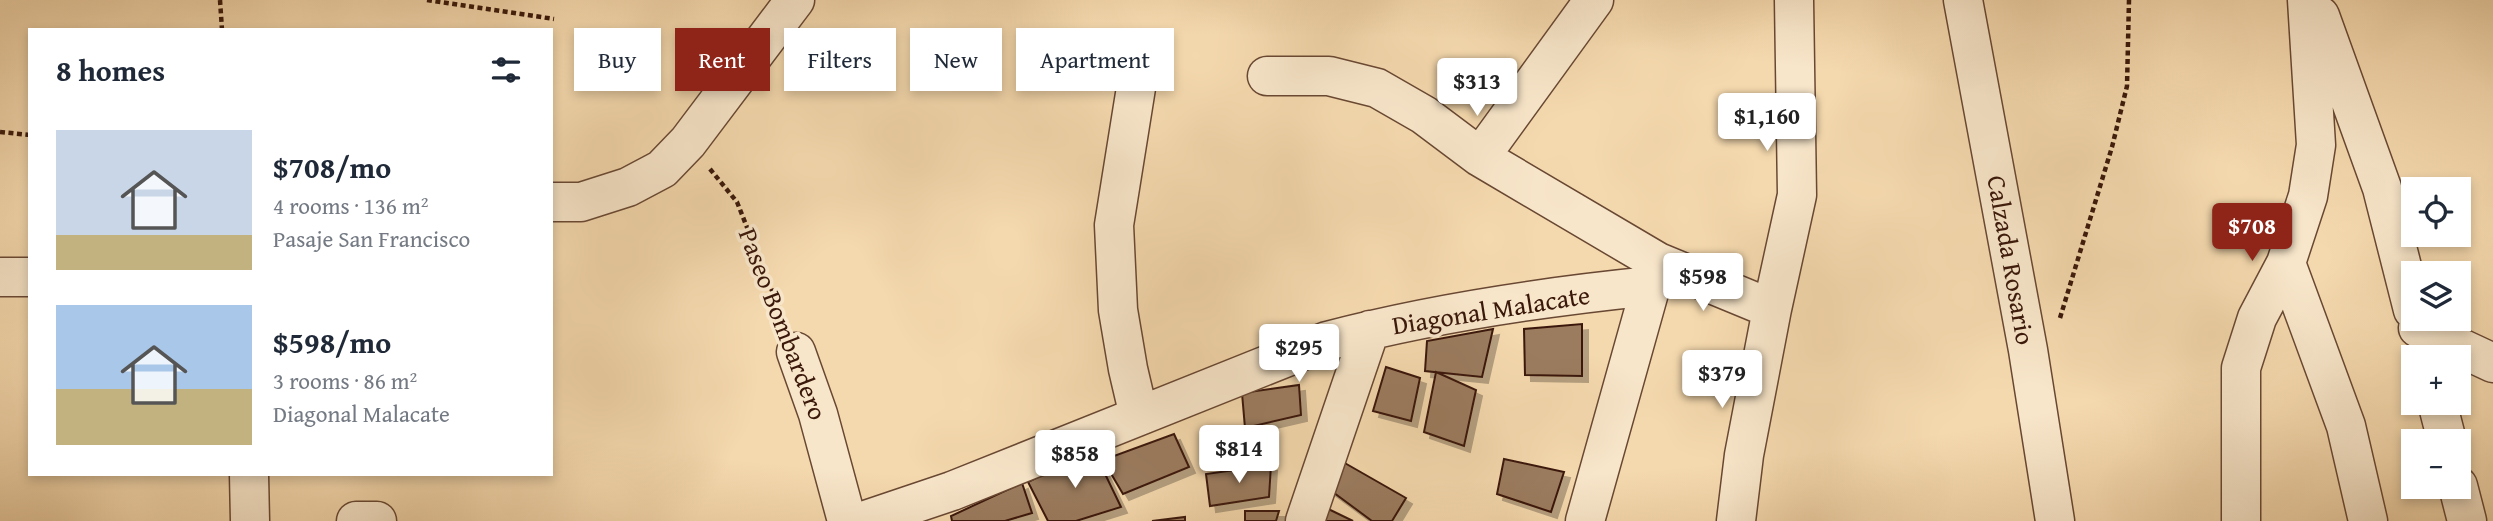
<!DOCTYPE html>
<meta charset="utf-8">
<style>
:root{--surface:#fff;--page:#f6f6f7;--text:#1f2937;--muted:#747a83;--accent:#8f2418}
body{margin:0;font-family:"Gentium Book Plus",serif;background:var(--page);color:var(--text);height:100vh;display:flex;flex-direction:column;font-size:26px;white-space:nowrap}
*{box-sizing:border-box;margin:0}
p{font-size:23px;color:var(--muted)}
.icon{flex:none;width:38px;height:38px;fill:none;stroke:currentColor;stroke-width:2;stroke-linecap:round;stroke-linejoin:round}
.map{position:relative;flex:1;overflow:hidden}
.panel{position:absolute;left:28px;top:28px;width:525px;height:448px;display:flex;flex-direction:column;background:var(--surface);border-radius:0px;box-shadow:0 4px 10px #0003}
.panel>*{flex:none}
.hud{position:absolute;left:574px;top:28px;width:665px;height:63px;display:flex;gap:14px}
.controls{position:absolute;left:2401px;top:177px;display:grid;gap:14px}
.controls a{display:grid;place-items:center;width:70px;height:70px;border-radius:0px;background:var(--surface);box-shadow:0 4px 10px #0003;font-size:35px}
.price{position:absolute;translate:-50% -60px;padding:0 16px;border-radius:7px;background:#fff;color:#222;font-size:23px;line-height:46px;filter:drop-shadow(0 2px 4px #0008)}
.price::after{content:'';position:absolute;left:50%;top:42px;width:21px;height:16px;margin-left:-10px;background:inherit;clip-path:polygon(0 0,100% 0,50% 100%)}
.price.active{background:var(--accent);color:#fff}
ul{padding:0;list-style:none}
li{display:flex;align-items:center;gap:21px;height:175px;padding:0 28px}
li span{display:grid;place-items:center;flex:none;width:196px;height:140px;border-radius:0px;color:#555}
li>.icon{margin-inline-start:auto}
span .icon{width:84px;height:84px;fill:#fffc;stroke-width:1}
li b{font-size:30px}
h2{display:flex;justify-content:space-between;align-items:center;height:84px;padding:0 28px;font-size:30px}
.tag{padding:0 24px;border-radius:0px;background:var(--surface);box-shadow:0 4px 10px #0003;font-size:24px;line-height:63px}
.tag.active{background:var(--accent);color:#fff}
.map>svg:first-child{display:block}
.building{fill:#9b7c5f;stroke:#3a180a;stroke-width:2;filter:url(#shadow)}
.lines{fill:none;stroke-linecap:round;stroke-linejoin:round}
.minor-casing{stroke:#694833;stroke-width:41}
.path{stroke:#3a180a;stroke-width:4.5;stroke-dasharray:5 3.5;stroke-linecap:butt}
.minor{stroke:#f8e6ca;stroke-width:38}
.labels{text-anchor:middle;stroke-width:7;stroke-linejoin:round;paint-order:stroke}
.street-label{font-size:26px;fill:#3a180a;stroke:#f8e6ca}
</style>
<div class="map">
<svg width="2493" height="521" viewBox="0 0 2493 521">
<defs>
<filter id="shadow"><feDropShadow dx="6" dy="6" stdDeviation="0" flood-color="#0004"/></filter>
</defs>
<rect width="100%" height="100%" fill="#f5d9ae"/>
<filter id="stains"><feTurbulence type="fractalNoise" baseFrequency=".00286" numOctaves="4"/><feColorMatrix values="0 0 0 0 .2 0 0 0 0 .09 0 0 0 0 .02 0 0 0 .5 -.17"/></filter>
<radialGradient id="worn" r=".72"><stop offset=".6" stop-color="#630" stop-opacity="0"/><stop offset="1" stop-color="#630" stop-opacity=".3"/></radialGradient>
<path class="building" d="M1582,324V376L1525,375L1524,329Z
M1493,329L1482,377L1425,371L1427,341Z
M1386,367L1420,378L1411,421L1373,411Z
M1436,372L1476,390L1464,446L1424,432Z
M1299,385L1301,415L1245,428L1242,393Z
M1174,434L1189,467L1123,494L1103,460Z
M1093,449L1121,507L1076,521H1048L1028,482Z
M1504,459L1564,472L1551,512L1497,494Z
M1343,462L1406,498L1392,521H1372L1326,487Z
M1271,465L1269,497L1210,506L1206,474Z
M1022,483L1032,513L1005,521H952L951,516Z
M1320,505L1353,521H1311Z
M1245,511H1279L1276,521H1245Z
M1185,517V521H1152Z"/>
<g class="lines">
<g class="minor-casing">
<path id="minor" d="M1963,0L2028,350L2055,521
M2320,16L2382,188L2413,310
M1139,69L1114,225L1118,310L1128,369L1139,416
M1267,76H1329L1377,88L1424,115L1480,157L1658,262L1772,309
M1480,157L1594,0
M551,202H581L628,187L662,169L688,142L795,0
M2286,263L2346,426L2368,521
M0,277H30
M2418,328L2493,363
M796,352L818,414L847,521
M2437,402L2447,441
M249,474L250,521
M2458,486L2467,521
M356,521H377
M863,521L952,491L1327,341C1433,313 1542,297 1651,286
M1305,521L1370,330
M1585,521L1657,264
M1736,521L1744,455L1772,309L1797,195L1794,0
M2241,521V368L2257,318L2286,263L2308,196L2316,145L2307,0"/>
</g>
<path class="path" d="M220,0L222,30
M427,0L554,19
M0,132L30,135
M710,169L737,202L784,321
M2060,318L2112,147L2127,86L2129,0"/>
<use href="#minor" class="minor"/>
</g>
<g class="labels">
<g class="street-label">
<text transform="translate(2011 260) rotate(80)" y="9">Calzada Rosario</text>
<text transform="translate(1491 310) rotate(-9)" y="9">Diagonal Malacate</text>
<text transform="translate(783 324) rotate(69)" y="9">Paseo Bombardero</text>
</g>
</g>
<rect width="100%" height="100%" filter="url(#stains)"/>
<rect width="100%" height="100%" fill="url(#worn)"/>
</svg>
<div class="controls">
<a><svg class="icon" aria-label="locate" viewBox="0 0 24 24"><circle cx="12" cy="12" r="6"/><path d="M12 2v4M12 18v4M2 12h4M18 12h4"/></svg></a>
<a><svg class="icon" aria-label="layers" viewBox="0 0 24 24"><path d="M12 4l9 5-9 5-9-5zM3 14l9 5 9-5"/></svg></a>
<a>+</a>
<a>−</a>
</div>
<b class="price" style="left:1477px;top:118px">$313</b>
<b class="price" style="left:1767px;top:153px">$1,160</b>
<b class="price active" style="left:2252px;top:263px">$708</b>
<b class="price" style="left:1703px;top:313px">$598</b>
<b class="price" style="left:1299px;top:384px">$295</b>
<b class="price" style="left:1722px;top:410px">$379</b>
<b class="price" style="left:1239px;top:485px">$814</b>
<b class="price" style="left:1075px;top:490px">$858</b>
<div class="hud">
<a class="tag">Buy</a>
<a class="tag active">Rent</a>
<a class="tag">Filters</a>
<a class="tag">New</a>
<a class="tag">Apartment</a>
</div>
<section class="panel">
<h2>8 homes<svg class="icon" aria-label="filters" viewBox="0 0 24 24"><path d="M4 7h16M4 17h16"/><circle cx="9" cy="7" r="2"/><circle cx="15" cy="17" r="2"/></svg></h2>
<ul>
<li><span style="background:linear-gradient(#c9d6e8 75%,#c2b280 0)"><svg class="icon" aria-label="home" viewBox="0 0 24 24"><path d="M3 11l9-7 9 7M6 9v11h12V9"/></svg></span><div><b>$708/mo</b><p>4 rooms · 136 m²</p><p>Pasaje San Francisco</p></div></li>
<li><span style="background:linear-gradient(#a9c7e8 60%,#c2b280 0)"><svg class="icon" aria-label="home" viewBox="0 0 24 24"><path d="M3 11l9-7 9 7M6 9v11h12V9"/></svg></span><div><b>$598/mo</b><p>3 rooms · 86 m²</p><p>Diagonal Malacate</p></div></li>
</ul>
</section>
</div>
